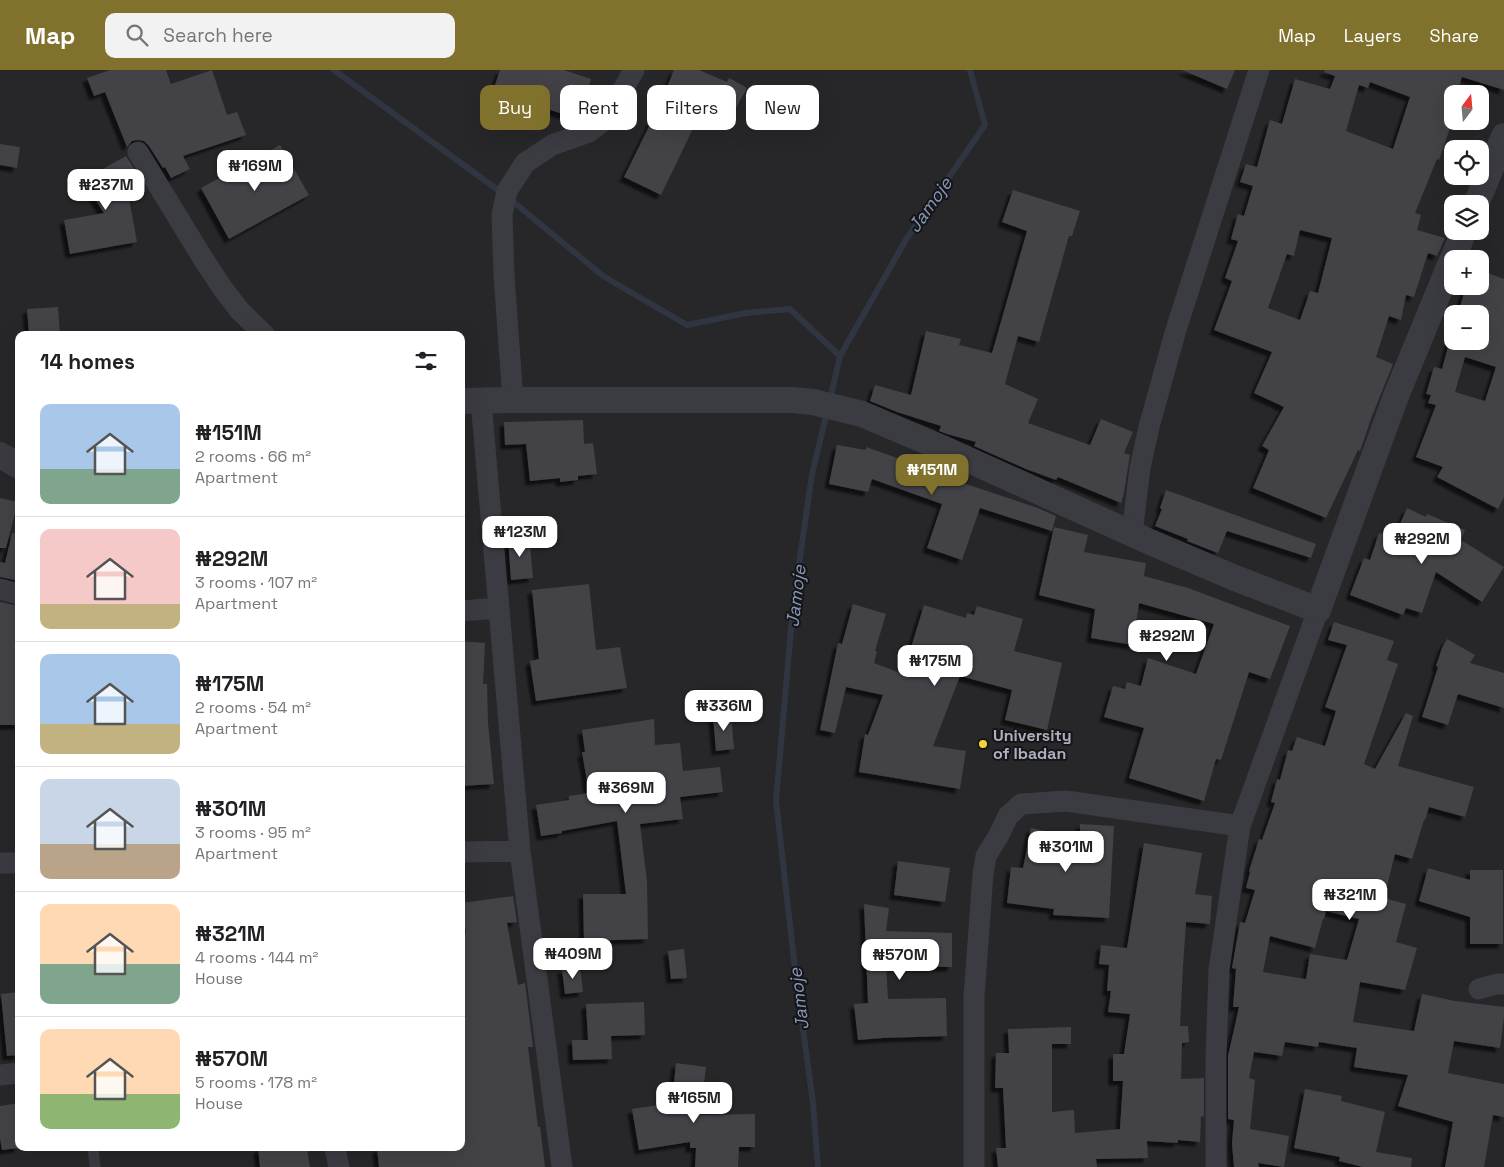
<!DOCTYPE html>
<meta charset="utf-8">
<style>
:root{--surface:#fff;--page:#f2f2f2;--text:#202124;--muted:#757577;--line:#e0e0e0;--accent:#80712d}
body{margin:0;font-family:"Space Grotesk",sans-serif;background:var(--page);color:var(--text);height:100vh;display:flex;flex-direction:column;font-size:19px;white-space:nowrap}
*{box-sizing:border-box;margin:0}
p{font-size:16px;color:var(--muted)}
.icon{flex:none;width:28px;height:28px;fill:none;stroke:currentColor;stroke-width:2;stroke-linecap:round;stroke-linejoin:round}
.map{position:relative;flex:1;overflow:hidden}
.panel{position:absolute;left:15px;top:261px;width:450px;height:820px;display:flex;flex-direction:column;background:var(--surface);border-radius:10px;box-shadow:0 5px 20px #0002}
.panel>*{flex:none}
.guide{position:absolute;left:480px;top:15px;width:475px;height:45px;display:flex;gap:10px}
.needle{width:32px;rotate:16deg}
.controls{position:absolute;left:1444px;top:15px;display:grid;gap:10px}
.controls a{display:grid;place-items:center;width:45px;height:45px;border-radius:10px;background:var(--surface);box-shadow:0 5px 20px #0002;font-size:25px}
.price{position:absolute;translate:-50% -42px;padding:0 11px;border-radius:10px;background:#fff;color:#222;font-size:16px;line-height:32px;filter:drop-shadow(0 1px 2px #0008)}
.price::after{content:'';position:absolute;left:50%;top:30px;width:15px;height:11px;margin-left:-8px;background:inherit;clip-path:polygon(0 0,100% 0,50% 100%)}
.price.on{background:var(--accent);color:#fff}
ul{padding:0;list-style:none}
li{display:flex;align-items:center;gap:15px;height:125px;padding:0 25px}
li+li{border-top:1px solid var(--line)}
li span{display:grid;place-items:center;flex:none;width:140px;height:100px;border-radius:10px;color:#555}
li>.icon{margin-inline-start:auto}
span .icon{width:60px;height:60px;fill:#fffc;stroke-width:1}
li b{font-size:21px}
h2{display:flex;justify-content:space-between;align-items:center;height:60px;padding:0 25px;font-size:21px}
.pill{padding:0 18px;border-radius:10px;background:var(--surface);box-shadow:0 5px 20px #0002;font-size:18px;line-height:45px}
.pill.on{background:var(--accent);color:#fff}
header{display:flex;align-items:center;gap:30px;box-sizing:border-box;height:70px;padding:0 25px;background:var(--accent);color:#fff}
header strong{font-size:24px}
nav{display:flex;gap:28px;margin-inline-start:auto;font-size:18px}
.search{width:350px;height:45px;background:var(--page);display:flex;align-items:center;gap:12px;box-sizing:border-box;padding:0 18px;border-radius:10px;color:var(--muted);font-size:19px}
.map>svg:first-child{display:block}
.built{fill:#272629;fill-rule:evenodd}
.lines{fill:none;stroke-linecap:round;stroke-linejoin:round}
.stream{stroke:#2f3641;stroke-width:6}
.building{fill:#424246;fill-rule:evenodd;filter:url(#shadow)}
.service{stroke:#3b3b42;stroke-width:11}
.minor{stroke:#3b3b42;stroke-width:21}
.tertiary{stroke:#3b3b42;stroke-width:26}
.poi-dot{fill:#f5d339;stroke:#151517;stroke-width:2}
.labels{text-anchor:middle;stroke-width:4;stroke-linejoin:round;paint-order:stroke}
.poi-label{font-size:16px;font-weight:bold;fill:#acafbc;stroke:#151517;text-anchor:start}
.water-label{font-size:18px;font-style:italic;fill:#8497b7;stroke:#151517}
</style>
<header>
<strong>Map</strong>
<div class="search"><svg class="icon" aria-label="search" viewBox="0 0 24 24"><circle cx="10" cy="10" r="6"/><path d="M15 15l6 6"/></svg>Search here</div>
<nav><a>Map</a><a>Layers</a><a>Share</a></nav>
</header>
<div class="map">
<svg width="1504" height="1097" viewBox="0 0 1504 1097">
<defs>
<filter id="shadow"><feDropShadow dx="-4.5" dy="4.5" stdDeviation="1" flood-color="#0009"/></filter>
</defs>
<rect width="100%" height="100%" fill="#1a1a1c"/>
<path class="built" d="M0,0H1504V1097H0ZM1452,24H1480V51H1452ZM1452,79H1480V106H1452ZM1452,134H1480V161H1452ZM1452,189H1480V216H1452ZM1452,244H1480V271H1452ZM19,265H461V1078H19Z"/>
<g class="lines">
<path class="stream" d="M334,0L502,123
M510,129L603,206L687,255L746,243L790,239L840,286
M830,330L840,286L907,168L985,55L970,0
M818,1097L813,1033L795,899L776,731L793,536L812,404L827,342"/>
</g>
<path class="building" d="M110,0H166L171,14L212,0L227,45L237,42L246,65L183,86L190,99L171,108L165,97L163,98L149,76L144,71L138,70L132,71L127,77L105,22L94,26L87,8Z
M500,0H564L591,9L578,49L493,21Z
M674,0H699L727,12L729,8L747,18L731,47L712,37L708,45L701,42L661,125L624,107L661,32Z
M1182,0H1235L1227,19Z
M1325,0H1504V20L1462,7L1457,24H1452V36L1446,57L1450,58L1439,90L1437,89L1415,143L1421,145L1417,160L1445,168L1437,186L1428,183L1414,227L1406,225L1401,250L1389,246L1376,287L1393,294L1372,346L1360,381L1358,380L1326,448L1253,418L1269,380L1262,376L1284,337L1254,323L1272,282L1214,260L1232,211L1225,208L1238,171L1231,169L1238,144L1244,146L1253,116L1240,112L1246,94L1257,97L1270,50L1282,54L1295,9L1330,19L1335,6L1324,2ZM1370,12L1410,27L1393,79L1346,61L1359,15L1368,18ZM1300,160L1332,168L1318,223L1310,221L1300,250L1268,238L1287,184L1294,186Z
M0,74L20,77L17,98L0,95Z
M280,75L309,125L229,169L201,118Z
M126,86L141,110L127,118L137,172L70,184L64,150L104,143L83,111L99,108V101Z
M1013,120L1080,141L1072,166H1069L1039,272L1018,266L1005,314L1038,329L1028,353L1090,375L1101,349L1133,362L1124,383L1130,385L1124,422L1121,433L1058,407L1056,410L1026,399L974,376L976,372L947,364L939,361L941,356L897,342L870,331L875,315L911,325L926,261L961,269L959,275L992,283L1027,161L1002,152Z
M1480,200L1504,209V427L1498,439L1437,407L1443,397L1416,387L1436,335L1428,333L1431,325L1426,324L1434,297L1442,299L1452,262V271H1480V244H1458L1466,216H1480ZM1465,287L1496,297L1485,331L1455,322Z
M58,237L60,265H29L27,239Z
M583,350L584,374L593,373L597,404L578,406V410L560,412V408L530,411L526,374L505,375L504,352Z
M837,375L866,380V377L934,401L933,403L1035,437L1056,446L1052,461L980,438L962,490L927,478L942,434L872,409L868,422L829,414Z
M1166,420L1316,474L1311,488L1227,461L1218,483L1187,471L1188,469L1155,456L1162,439L1160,438Z
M0,428L18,432L6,478H0Z
M1407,438L1426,447L1427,444L1465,460L1461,470L1504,497L1482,532L1436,502L1422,543L1406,538L1403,545L1350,525L1364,488L1370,490L1379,463L1394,468Z
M1054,457L1088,465L1084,482L1146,493L1144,506L1188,518L1290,556L1270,609L1249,602L1221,690L1216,689L1204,731L1129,708L1144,658L1104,647L1113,616L1125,619L1127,612L1141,616L1148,588L1196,604L1214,554L1139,533L1133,575L1091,568L1095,539L1039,525Z
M12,463L19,464V511L0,507V492L5,493Z
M529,465L533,508L511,510L508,468Z
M589,514L596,580L620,577L627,618L536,631L530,591L539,589L532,520Z
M0,532L19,536V655H0Z
M853,534L886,544L875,581H877L874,593L903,604L924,535L966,548L967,543L974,545L977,536L1023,549L1014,581L1062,593L1047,660L1005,650L1012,620L960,606L933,676L966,681L960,719L859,702L865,664L868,665L883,625L846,617L835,663L820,660L838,573L842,574Z
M1334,552L1394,571L1387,590L1398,594L1364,694L1375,699L1406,643L1413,646L1398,696L1474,717L1465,747L1429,737L1425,750H1424L1412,789L1395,784L1384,828L1406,834L1396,872L1417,878L1405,920L1360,912L1353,952L1414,961L1422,924L1455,931L1504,937V947L1500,978L1454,971L1448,1003L1504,1014V1047L1493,1045L1484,1097H1445L1453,1052L1398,1036L1408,1005L1354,997L1357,978L1319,972L1318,977L1285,972L1282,986L1254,982L1249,1008L1255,1010L1250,1059L1289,1066L1284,1097L1258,1093L1259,1097H1234L1232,1073L1234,1050L1228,1049V986L1239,937H1233L1236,899L1232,898L1240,852L1245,853L1255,820L1246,818L1250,802L1249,801L1259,769L1262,770L1275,733L1271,732L1277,709L1280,710L1288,680L1292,681L1297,667L1325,676L1336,641L1325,637L1347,575L1328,570ZM1326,841L1359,849L1347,890L1310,884L1306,909L1263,902L1270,866L1315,878L1323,849H1324Z
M1447,569L1475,585L1470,593L1504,603V638L1458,624L1448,655L1422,647L1438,597L1436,596L1442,578Z
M461,571L485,573L483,614H487L488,653L494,714L461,716Z
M731,644L734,679L716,681L713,646Z
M654,649L655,675L680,673L683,701L720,697L723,722L680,727L683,749L640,754L647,811L648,869L584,871L583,824H626L617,751L562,761V763L541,766L536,735L569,730V726L589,723L582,682H585L582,660Z
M1080,754L1114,756L1109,848L1053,845L1054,839L1007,833L1011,797L1023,798L1031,758L1080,768Z
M1144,773L1202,783L1195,824L1212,826L1210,854L1186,852L1183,897L1180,956H1188L1189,972L1182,973L1181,1009L1204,1008V1047L1201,1046L1200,1072L1178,1070V1073L1147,1071L1148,1088L1096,1089L1097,1097H998L996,1078H1006L1003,1018H995L996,983H1009L1008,959L1071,957V974H1052V1042L1074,1040L1075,1063L1120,1059L1123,1011H1113V984H1124L1130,944L1108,942L1111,921H1107L1109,895L1099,894L1101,875L1127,878Z
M898,791L950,798L945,832L894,825Z
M1428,798L1470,810V800H1503V874H1470V847L1419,831Z
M513,826L517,852L507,853L518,915L525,913L533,977H528L538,1057H540L545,1097H379L377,1078H461V912L465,911L461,893V864L466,863L461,833Z
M864,834L889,838L886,861L952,863V897L886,896L888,929L946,928L947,966L883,968L858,970L854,934L868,933Z
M684,879L687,908L671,909L668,881Z
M580,897L583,922L565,924L562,899Z
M19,922V985L7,986L1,924Z
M644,932L645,965L611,966L612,989L573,990L572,970H588L586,934Z
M676,993L706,997L700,1045L755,1044V1077H739L738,1097H695L696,1078H690V1072L639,1080L632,1039L672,1033Z
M1305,1019L1342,1026L1341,1031L1385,1042L1376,1082L1412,1088L1411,1097H1363L1339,1091L1340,1087L1294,1078Z
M19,1033V1078L2,1080L0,1068V1036Z
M258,1078H307L310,1097H260Z"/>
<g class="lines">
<path class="service" d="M93,1078L95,1097"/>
<path class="minor" d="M138,82L202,187L223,219L240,241L265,265
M513,330L504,206L502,145L507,121L525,93L552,75L589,62L607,48L634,0
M481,331L520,781
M1132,464L1140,398L1149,357L1175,263L1259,0
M0,519L19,524
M461,541L499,538
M461,782L520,781L562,1097
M0,793H19
M1479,919L1497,914H1504
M0,1005L19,1003
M335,1078L339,1097
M974,1097V927L983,804L986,786L999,765L1008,746L1021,734L1066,731L1240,756
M1216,1097V986L1219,900L1240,756L1318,540"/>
<path class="tertiary" d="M1476,134L1504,66
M1453,189L1464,161
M461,331L513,330H793L813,332L862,344L949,381L1150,472L1235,508L1318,540L1396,326L1452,190
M0,385L19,396"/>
</g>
<circle class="poi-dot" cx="983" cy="674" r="5"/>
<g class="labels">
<g class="poi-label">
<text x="993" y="671">University<tspan x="993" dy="18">of Ibadan</tspan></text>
</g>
<g class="water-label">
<text transform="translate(930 135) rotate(-55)" y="6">Jamoje</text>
<text transform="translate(796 526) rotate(-83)" y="6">Jamoje</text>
<text transform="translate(799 929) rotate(-97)" y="6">Jamoje</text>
</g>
</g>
</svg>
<div class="controls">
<a><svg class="needle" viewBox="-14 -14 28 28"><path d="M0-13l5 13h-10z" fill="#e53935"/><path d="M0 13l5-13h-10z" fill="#757577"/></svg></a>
<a><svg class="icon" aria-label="locate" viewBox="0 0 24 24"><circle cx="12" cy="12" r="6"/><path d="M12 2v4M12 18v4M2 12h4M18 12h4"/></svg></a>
<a><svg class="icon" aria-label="layers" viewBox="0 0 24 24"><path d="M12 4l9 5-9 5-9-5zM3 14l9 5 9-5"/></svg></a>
<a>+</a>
<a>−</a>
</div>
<b class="price" style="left:255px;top:122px">₦169M</b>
<b class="price" style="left:106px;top:141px">₦237M</b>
<b class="price on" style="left:932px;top:426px">₦151M</b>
<b class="price" style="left:520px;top:488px">₦123M</b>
<b class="price" style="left:1422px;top:495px">₦292M</b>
<b class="price" style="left:1167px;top:592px">₦292M</b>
<b class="price" style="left:935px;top:617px">₦175M</b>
<b class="price" style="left:724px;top:662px">₦336M</b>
<b class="price" style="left:626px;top:744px">₦369M</b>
<b class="price" style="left:1066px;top:803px">₦301M</b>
<b class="price" style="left:1350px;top:851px">₦321M</b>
<b class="price" style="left:573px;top:910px">₦409M</b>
<b class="price" style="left:900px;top:911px">₦570M</b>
<b class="price" style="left:694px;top:1054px">₦165M</b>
<div class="guide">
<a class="pill on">Buy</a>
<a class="pill">Rent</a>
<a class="pill">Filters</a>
<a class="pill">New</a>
</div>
<section class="panel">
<h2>14 homes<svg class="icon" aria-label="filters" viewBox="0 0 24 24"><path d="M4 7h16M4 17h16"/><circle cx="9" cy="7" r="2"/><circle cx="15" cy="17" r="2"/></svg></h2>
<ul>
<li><span style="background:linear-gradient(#a9c7e8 65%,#7fa58c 0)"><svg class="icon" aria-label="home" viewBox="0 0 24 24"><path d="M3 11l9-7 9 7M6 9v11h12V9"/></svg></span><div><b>₦151M</b><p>2 rooms · 66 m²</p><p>Apartment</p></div></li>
<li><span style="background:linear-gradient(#f6c9c9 75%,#c2b280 0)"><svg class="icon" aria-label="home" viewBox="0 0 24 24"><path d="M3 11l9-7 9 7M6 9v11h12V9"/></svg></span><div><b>₦292M</b><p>3 rooms · 107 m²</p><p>Apartment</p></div></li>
<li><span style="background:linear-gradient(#a9c7e8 70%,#c2b280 0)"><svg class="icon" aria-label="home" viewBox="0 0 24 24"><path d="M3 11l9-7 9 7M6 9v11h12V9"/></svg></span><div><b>₦175M</b><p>2 rooms · 54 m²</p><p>Apartment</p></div></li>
<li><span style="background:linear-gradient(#c9d6e8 65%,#b9a48a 0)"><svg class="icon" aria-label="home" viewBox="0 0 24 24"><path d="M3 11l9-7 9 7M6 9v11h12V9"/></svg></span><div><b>₦301M</b><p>3 rooms · 95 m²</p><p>Apartment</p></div></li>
<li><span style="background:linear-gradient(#ffd9b3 60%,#7fa58c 0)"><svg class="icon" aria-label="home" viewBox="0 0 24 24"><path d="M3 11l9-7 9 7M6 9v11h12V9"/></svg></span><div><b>₦321M</b><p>4 rooms · 144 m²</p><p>House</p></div></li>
<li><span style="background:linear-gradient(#ffd9b3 65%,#8fb573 0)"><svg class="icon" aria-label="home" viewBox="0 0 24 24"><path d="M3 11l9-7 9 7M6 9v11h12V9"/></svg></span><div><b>₦570M</b><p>5 rooms · 178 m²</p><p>House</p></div></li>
</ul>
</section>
</div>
